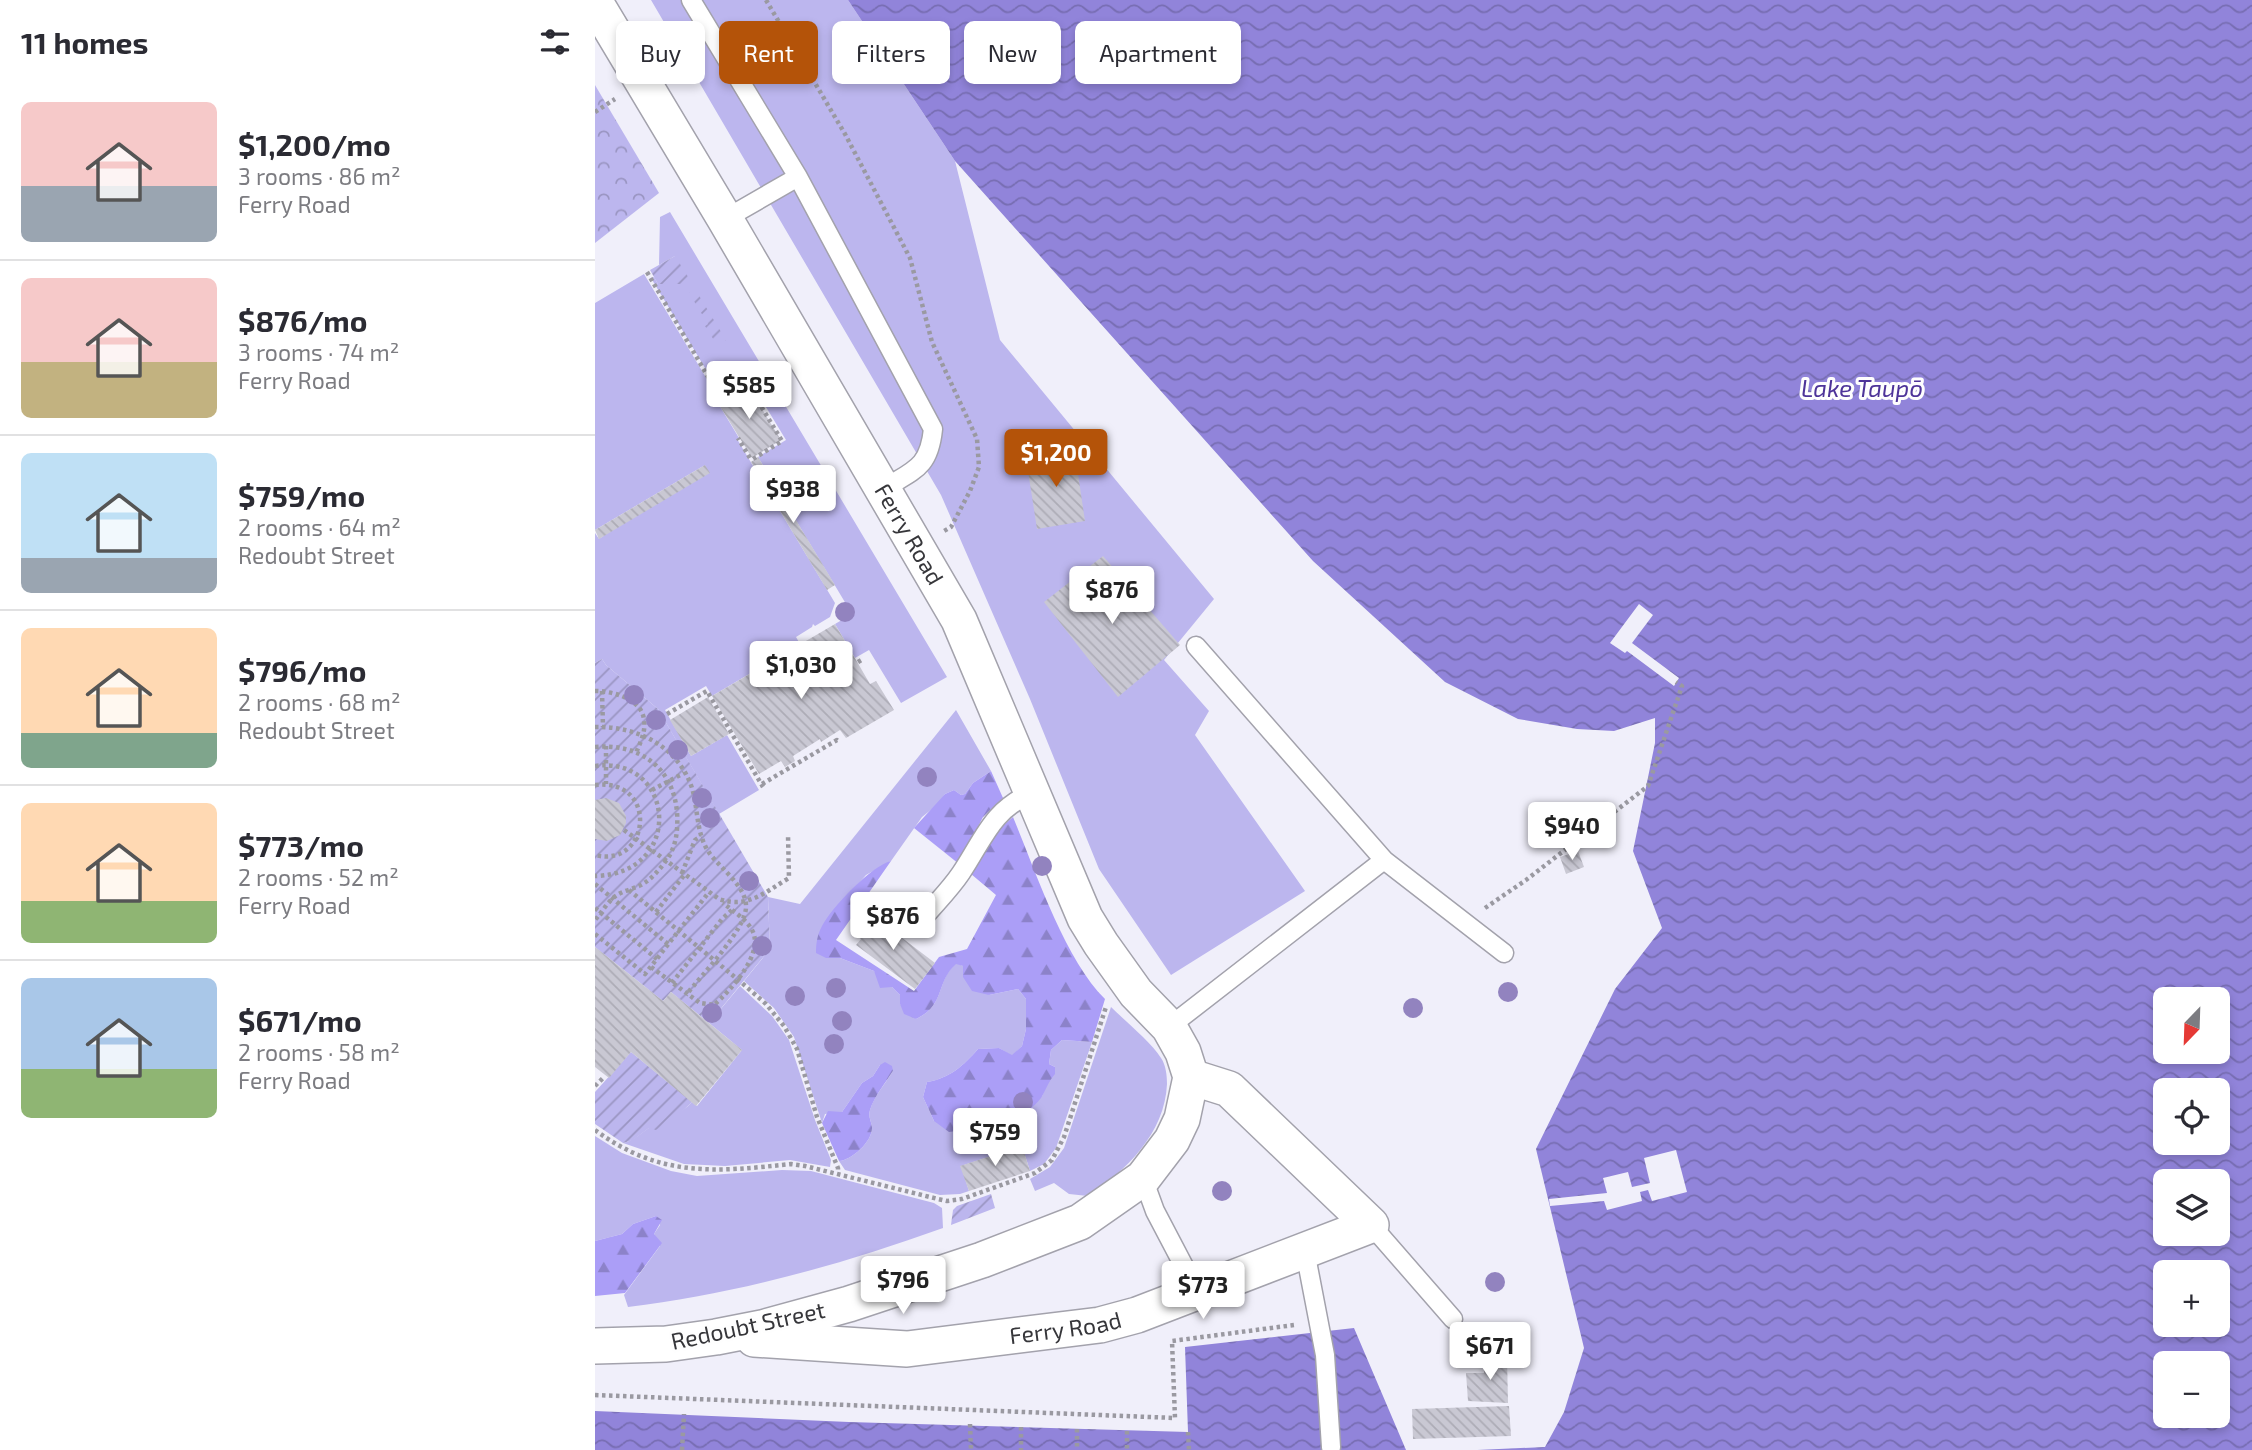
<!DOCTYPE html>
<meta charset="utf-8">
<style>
:root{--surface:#fff;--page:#f2f2f3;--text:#2b2b33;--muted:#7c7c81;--line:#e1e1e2;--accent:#b45309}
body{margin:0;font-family:"Exo 2",sans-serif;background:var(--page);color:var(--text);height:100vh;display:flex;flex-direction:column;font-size:26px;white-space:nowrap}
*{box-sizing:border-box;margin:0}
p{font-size:23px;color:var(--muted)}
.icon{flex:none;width:38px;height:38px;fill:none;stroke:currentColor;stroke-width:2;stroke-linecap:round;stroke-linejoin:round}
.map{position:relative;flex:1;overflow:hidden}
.sheet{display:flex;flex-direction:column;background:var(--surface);width:595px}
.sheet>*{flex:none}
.hud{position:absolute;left:21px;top:21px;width:665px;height:63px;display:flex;gap:14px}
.needle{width:46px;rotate:203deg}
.fabs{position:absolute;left:1558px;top:987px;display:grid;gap:14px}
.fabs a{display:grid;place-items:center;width:77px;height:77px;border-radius:10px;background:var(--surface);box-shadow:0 4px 10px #0003;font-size:35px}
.price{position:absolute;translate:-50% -60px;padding:0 16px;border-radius:7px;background:#fff;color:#222;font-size:23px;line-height:46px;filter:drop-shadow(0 2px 4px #0008)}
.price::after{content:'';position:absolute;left:50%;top:42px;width:21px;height:16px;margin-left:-10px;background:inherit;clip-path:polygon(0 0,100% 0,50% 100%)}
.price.active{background:var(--accent);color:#fff}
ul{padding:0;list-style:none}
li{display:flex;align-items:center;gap:21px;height:175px;padding:0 21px}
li+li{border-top:2px solid var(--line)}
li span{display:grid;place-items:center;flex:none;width:196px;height:140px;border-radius:10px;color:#555}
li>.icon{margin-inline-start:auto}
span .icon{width:84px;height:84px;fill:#fffc;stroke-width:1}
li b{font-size:30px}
h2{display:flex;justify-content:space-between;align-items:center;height:84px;padding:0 21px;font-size:30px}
.pill{padding:0 24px;border-radius:10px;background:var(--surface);box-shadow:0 4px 10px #0003;font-size:24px;line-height:63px}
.pill.active{background:var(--accent);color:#fff}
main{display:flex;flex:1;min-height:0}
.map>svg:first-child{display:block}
.grass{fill:#bcb6ee}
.forest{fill:url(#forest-firs)}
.park{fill:url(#park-crowns)}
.garden{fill:url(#garden-furrows)}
.water{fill:url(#water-waves);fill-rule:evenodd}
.pier{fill:#f0effa}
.building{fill:url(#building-back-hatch)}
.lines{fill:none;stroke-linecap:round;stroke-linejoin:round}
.lane-casing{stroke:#a3a2ac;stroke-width:21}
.street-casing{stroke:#a3a2ac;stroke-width:38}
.path{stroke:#9a99a1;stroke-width:4.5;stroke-dasharray:3.5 3.5;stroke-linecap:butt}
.lane{stroke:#fff;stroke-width:18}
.street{stroke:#fff;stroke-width:35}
.tree{fill:#9283bf}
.labels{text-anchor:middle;stroke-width:6;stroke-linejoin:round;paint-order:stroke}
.street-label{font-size:23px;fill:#36363a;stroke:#fefefe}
.water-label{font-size:24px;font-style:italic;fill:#4e3499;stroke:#fefefe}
</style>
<main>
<section class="sheet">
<h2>11 homes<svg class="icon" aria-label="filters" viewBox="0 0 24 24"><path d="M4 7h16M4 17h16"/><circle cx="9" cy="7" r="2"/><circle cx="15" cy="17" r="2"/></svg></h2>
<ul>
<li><span style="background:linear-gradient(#f6c9c9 60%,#9aa5b1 0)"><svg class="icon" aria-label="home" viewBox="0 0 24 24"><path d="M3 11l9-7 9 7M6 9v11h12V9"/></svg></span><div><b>$1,200/mo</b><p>3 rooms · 86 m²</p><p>Ferry Road</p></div></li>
<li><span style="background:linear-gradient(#f6c9c9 60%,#c2b280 0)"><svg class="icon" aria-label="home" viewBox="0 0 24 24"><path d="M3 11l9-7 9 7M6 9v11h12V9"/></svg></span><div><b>$876/mo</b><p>3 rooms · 74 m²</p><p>Ferry Road</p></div></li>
<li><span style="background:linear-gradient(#bfe0f5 75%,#9aa5b1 0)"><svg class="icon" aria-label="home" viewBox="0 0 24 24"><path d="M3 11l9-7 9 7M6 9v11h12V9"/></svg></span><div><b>$759/mo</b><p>2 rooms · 64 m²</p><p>Redoubt Street</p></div></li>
<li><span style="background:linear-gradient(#ffd9b3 75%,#7fa58c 0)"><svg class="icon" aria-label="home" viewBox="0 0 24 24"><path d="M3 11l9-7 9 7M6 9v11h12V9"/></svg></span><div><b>$796/mo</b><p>2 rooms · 68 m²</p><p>Redoubt Street</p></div></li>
<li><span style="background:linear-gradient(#ffd9b3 70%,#8fb573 0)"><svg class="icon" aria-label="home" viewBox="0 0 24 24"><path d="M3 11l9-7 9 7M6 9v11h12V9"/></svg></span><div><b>$773/mo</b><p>2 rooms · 52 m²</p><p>Ferry Road</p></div></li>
<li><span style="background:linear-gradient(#a9c7e8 65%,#8fb573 0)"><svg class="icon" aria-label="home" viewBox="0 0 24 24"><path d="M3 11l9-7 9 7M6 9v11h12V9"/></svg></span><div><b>$671/mo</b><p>2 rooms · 58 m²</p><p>Ferry Road</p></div></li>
</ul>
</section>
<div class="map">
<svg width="1657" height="1450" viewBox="0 0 1657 1450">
<defs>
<pattern id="forest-firs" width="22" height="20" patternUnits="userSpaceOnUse" patternTransform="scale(1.75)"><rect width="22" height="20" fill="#ab9ef7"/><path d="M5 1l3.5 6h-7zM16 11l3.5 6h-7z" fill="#8c82c9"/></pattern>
<pattern id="park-crowns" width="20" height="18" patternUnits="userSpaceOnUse" patternTransform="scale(1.75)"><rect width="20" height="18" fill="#bcb6ee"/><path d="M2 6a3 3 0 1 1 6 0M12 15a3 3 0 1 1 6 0" fill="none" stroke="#9a95c2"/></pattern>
<pattern id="garden-furrows" width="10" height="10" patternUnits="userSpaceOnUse" patternTransform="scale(1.75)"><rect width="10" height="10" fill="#bcb6ee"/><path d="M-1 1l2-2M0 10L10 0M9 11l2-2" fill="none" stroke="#9a95c2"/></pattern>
<pattern id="water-waves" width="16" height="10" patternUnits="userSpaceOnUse" patternTransform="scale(1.75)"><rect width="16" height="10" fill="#9184da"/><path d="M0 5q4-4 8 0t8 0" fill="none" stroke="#776db2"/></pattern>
<pattern id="building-back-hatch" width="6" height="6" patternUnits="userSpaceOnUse" patternTransform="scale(1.75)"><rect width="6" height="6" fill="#c9c8d3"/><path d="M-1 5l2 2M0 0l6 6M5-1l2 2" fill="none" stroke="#adacb6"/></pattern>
</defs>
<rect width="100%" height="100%" fill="#f0effa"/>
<path class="grass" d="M56,0H253L360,161L405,340L619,599L569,660L614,711L600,735L710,891L576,975L504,869L435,699L346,495Z
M75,212L352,677L306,703L274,650L260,658L240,624L257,614L163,457L191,440L152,376L125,393L56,278L59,277L63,284L80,256L64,265L65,217Z
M49,274L125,401L123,403L144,438L142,439L240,603L235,617L220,626L218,624L217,627L201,637L205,644L117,696L111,686L70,710L96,756L132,735L164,790L124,814L63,709L11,665L7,659L0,663V533L4,539L110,465L0,530V303Z
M361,710L396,771L378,783L370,794L366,795L359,790L350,794L342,805L327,817L296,861L271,875L257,891L231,958H245L279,971L290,987H297L305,995V1004L321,1019C351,1005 340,983 361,963L368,966L394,995L423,989L431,999V1029L427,1046L417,1056L404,1048L383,1049C368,1066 355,1078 332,1082L328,1097L339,1121L447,1096L460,1067L454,1064L456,1050L467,1040L497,1042L461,1148L449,1164L435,1171L427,1146L366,1166L374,1191L365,1194L345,1195L250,1170L244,1161C257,1160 278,1141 277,1127C276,1120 273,1117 275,1110C279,1096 291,1083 298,1071L285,1065L278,1076L267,1083L247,1112L230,1114L227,1123L199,1037L179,1008L149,981L175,949L173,897L205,904Z
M145,986L177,1016L194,1040L220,1120L236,1160L235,1167L195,1160L130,1166L89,1164L28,1143C40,1140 47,1132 57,1126C72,1118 86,1114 97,1102L102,1106L147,1050L114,1023Z
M516,1007C530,1021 556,1042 566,1058C571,1065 572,1076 572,1084C570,1133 531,1171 493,1196L474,1194L459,1183L440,1191L435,1179L455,1167L469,1148Z
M0,1136L27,1153L76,1171L102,1176L187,1170L216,1171L339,1203L347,1208L348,1228C245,1265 141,1294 33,1307L29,1295L65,1246L59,1234L65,1225L61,1216L38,1224L27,1234L0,1241Z"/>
<path class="forest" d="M396,771L408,798L388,817L364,864L319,828L350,794L359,790L366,795L370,794L378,783Z
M418,817C440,870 470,960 510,999L497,1042L467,1040L456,1050L454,1064L460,1067V1074C453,1082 451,1090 446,1098C424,1126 387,1127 354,1132L339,1121L328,1097L332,1082C355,1078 368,1066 383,1049L404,1048L417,1055L427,1046L431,1029V999L423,989L394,995L377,991L368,977V966L361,964C340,983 351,1005 321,1019L309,1014L305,1004V995L297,987L285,988L279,971L245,958H231L221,953C221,944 222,935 227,926C237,907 276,866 296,861L241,940L319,991L344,957L372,949L401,895L376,874L403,830Z
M290,1062L297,1066L298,1071C291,1082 279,1097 275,1110C273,1117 276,1120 277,1127C278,1141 257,1160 244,1161L227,1123L233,1111L247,1112L267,1083L278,1076L285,1065Z
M61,1216L67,1220L59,1234L67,1243L30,1293L0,1296V1241L27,1234L38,1224Z"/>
<path class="park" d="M0,85L64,193L0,243Z"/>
<path class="garden" d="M80,256L95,280L88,284H63L55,270Z
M100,289L131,340L122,345L110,326L113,324L94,293Z
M7,659L11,665L63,709L173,897L175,949L114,1023L76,992L68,1001L0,947V663Z
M36,1052L97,1102L77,1121L61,1130L54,1128L38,1140L28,1143L0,1124V1092Z
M396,1194L400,1208L356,1225L358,1210L362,1206Z"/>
<path class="water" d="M253,0H1657V1450H882L950,1447L969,1412L989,1348L941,1149L1020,989L1067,928L1038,851L1060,743V718L1019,731L982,729L923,719L850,682L718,561L360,161ZM1570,999H1622V1052H1570ZM1570,1090H1622V1143H1570ZM1570,1181H1622V1234H1570ZM1570,1272H1622V1325H1570ZM1570,1363H1622V1416H1570Z
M759,1328L811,1450H0V1411L254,1422L593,1432L590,1347Z"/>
<path class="pier" d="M1044,604L1058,615L1037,643L1084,678L1079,686L1032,651L1030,653L1015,643Z
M1081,1150L1092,1192L1057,1201L1053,1190L1045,1192L1047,1201L1012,1210L1009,1201L955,1206L954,1199L1012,1193L1008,1178L1033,1172L1037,1187L1055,1183L1049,1158Z"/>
<path class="building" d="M152,385L186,440L157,458L123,403Z
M479,447L490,521L442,529L431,458Z
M163,457L240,585L232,590L156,462Z
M110,465L115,473L4,539L0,530Z
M508,556L585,645L523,697L449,602Z
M240,624L275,684L281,681L299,710L251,738L245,730L226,742L225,739L198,756L200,761L190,767L186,761L164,774L117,696Z
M113,697L134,734L96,756L75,720Z
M11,798L24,803L31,816V823L25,835L12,841L0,839V800Z
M983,851L989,867L971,874L965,857Z
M269,916L278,923L281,918L340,963L320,989L261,945L266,939L257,932Z
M0,947L68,1001L76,992L147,1050L101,1106L36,1052L14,1078L0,1067Z
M427,1146L435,1171L374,1191L365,1166Z
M912,1356L913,1403L873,1401L871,1373H889V1357Z
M914,1406L916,1436L818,1439L817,1409Z"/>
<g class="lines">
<g class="lane-casing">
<path id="lane" d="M96,0L203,177L338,429C334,469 318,470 287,490
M130,219L203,177
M789,860L909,953
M331,915C343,901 356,888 366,873C390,837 396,811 438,792
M574,1027L789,860L601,646
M548,1178L560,1211L603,1293
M776,1225L858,1319
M710,1251L730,1355L736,1447"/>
</g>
<g class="street-casing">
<g id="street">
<path id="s1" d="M0,2L130,219L364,620L490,918L506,944L541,993L574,1027L588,1052L596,1077L587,1119L577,1140L548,1178L485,1222L387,1260L254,1304L167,1328L121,1337L71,1344L0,1346"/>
<path id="s2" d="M159,1339L312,1349L505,1325L542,1315L776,1225L634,1089L596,1077"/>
</g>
</g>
<path class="path" d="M171,0L250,134L315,258L337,342L382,439L384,467L375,491L356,527L349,531
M0,112L20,99
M52,272L123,394L127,396L150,382L152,383L187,441L158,459L155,458L143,438
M263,662L268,659
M0,691C18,691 47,699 49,720C51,732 45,743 41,753
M7,691L8,727
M72,714L112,691L168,787
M0,727C42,726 83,746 97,788C103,808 101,832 113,851C123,867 152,886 151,907C151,929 106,976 91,995
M11,746V784
M0,747C44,743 78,767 82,812C83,828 82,844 73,858C65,869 57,879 46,885C36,890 25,891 17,899C11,905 6,913 0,920
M0,766C80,755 91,874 0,876
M167,784L242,740L244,742
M0,785C65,778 55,869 0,855
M57,790L89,773
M29,830L124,899C153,909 170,892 194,878L193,835
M87,873L100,840L106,836
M0,884L73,944
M34,890L147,983L171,1004L189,1026L202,1049L222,1117L243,1168V1173
M0,908L62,959
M890,908L931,880L1053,786L1087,686L1081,682
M61,912L90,874
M0,934L50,974L114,892
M56,967L105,1003L119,1005C136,990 170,953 157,930C151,919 138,911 128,903
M77,983L127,919L138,909
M0,1086L9,1077
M0,1130C65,1178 121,1172 196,1164L210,1166L343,1199L352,1201L367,1199L440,1173L457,1160L469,1137L511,1007
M0,1395L580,1418L577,1341L699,1325
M375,1424L376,1450
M426,1427V1450
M482,1429V1450
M532,1431V1450
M593,1432L594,1450
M87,1450L89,1414"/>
<use href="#lane" class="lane"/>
<use href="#street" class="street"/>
</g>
<g class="tree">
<circle cx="250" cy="612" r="10"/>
<circle cx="39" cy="695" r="10"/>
<circle cx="61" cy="720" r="10"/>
<circle cx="83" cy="750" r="10"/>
<circle cx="332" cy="777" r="10"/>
<circle cx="107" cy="798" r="10"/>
<circle cx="115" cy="818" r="10"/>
<circle cx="447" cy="866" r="10"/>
<circle cx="154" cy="881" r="10"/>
<circle cx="167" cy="946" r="10"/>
<circle cx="241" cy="988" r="10"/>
<circle cx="913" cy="992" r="10"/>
<circle cx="200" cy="996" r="10"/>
<circle cx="818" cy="1008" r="10"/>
<circle cx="117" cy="1013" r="10"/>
<circle cx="247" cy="1021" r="10"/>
<circle cx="239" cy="1044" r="10"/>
<circle cx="428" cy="1102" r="10"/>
<circle cx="627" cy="1191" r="10"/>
<circle cx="900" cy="1282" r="10"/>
</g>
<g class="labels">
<g class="street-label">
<text dy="8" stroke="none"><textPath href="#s1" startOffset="618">Ferry Road</textPath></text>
<text transform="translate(153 1326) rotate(-12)" y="8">Redoubt Street</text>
<text dy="8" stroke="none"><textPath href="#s2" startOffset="313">Ferry Road</textPath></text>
</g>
<g class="water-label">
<text x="1267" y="397">Lake Taupō</text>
</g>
</g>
</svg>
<div class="fabs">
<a><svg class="needle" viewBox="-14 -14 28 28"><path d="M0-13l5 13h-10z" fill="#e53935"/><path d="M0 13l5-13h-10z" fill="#7c7c81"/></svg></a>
<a><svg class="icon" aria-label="locate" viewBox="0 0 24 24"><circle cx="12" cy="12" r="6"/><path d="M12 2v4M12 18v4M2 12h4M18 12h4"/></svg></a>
<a><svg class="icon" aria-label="layers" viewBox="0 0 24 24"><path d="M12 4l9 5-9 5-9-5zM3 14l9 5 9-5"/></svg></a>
<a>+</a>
<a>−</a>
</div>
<b class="price" style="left:154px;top:421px">$585</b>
<b class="price active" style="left:461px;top:489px">$1,200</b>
<b class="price" style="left:198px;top:525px">$938</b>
<b class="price" style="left:517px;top:626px">$876</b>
<b class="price" style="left:206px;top:701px">$1,030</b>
<b class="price" style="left:977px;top:862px">$940</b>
<b class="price" style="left:298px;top:952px">$876</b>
<b class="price" style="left:400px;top:1168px">$759</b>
<b class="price" style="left:308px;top:1316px">$796</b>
<b class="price" style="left:608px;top:1321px">$773</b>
<b class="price" style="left:895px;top:1382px">$671</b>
<div class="hud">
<a class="pill">Buy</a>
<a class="pill active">Rent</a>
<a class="pill">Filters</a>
<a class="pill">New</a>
<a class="pill">Apartment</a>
</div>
</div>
</main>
